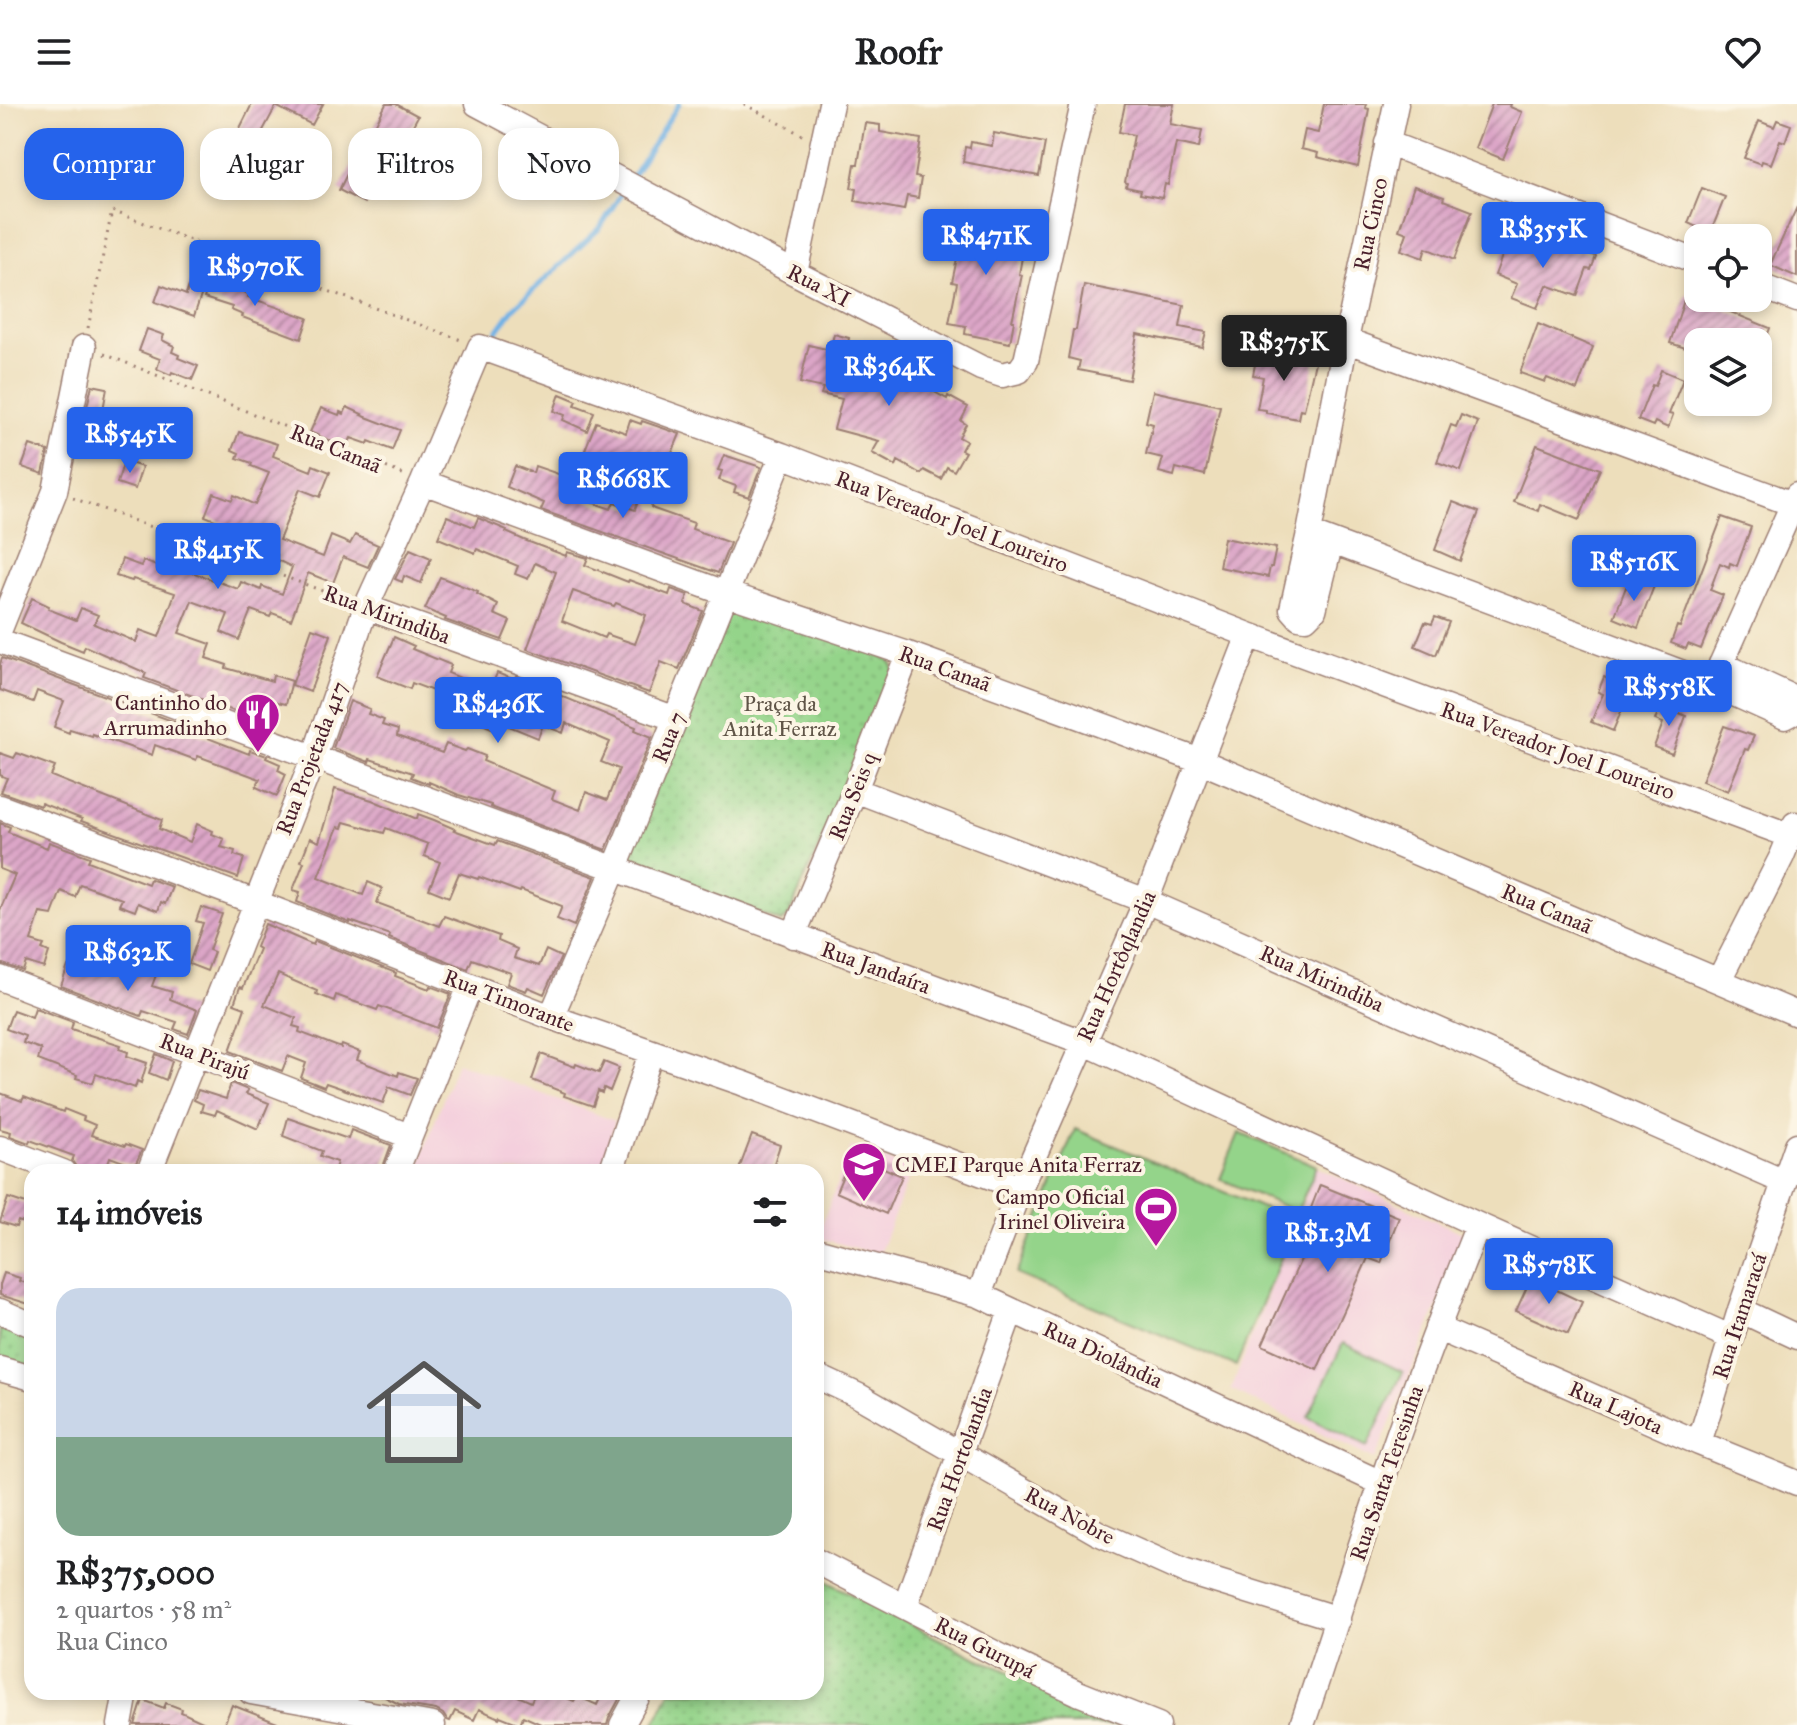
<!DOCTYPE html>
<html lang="pt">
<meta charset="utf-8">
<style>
:root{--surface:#fff;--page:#f2f2f2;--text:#202124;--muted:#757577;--accent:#2563eb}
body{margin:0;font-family:"IM FELL Great Primer",serif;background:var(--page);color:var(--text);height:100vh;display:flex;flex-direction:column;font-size:30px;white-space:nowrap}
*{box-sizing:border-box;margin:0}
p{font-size:26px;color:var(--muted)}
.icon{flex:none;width:44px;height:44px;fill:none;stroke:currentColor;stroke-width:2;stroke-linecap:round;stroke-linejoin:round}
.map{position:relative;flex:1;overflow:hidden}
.details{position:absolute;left:24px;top:1060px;width:800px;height:536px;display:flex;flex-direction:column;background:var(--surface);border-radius:24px;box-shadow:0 4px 12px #0003}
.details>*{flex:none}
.top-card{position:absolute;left:24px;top:24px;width:800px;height:72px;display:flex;gap:16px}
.tools{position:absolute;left:1684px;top:120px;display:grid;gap:16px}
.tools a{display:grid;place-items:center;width:88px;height:88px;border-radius:16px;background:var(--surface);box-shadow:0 4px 12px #0003;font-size:40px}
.price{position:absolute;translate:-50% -68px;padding:0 18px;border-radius:8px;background:var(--accent);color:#fff;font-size:26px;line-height:52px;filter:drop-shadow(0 2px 4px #0008)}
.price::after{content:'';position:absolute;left:50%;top:48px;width:24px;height:18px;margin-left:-12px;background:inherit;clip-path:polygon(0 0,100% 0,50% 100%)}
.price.active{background:#222;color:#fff}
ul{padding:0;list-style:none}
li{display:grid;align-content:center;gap:16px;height:424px;padding:0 32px}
li span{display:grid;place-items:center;height:248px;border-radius:24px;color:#555}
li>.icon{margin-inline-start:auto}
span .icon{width:144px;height:144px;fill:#fffc;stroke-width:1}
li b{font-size:34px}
h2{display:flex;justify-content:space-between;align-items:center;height:96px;padding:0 32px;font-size:34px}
.pill{padding:0 28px;border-radius:24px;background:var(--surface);box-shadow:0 4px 12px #0003;font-size:28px;line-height:72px}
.pill.active{background:var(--accent);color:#fff}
header{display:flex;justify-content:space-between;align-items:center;height:104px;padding:0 32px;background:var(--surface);font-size:36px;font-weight:700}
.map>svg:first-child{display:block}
.built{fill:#f4cfdd}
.green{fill:url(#green-dots);stroke:#6f7a5a;stroke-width:2}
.pitch{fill:#94d48a;stroke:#6f7a5a;stroke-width:2}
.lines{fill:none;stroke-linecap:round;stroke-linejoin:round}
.stream{stroke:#70b1e5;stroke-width:5}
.building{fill:url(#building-hatch);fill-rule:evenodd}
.minor-casing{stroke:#9c7e73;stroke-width:27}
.path{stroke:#9c7e73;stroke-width:3;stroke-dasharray:2 6;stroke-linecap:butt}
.minor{stroke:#fff;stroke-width:24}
.labels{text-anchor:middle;stroke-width:8;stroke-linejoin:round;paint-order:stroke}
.street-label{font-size:22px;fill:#4a1f2b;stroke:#fcf5e5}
.poi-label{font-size:22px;fill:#4a1f2b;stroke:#fcf5e5;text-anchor:end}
.park-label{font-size:22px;fill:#605548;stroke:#fcf5e5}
</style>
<header><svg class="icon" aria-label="menu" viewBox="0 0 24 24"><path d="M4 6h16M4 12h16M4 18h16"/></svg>Roofr<svg class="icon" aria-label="heart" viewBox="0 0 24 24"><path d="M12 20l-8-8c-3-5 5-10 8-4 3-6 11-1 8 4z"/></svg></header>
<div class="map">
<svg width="1797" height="1621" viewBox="0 0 1797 1621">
<defs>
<pattern id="green-dots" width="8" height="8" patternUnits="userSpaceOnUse" patternTransform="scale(2)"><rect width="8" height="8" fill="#94d48a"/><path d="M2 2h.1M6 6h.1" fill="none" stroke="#81b677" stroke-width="1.8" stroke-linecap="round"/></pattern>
<pattern id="building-hatch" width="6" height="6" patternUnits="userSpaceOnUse" patternTransform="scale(2)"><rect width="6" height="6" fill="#dca6c7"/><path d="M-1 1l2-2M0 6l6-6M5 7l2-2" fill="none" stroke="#b487a2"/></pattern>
</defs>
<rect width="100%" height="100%" fill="#fcf5e5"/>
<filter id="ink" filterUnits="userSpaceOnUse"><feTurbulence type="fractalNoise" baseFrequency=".0125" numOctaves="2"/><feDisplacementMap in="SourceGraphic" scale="16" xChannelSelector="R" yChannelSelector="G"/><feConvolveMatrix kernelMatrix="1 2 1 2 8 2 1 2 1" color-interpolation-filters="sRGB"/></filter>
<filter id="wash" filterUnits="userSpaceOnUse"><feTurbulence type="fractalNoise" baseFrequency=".006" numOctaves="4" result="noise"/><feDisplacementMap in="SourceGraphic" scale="32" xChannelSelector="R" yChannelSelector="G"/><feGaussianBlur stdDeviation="1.8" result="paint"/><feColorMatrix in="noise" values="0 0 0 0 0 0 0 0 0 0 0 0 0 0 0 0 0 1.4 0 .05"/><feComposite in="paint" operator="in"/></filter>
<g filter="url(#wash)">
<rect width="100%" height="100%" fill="#eddebb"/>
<path class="built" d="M457,958L615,1017L600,1068H416Z
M851,1043L912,1065L879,1151L817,1133Z
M1317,1063L1467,1131L1375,1356L1231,1286Z"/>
<path class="green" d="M742,502L889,556L893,562L894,570L788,813L781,818L632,760L629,750L727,508Z
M0,1225L32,1237V1271L0,1263Z
M816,1472L968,1550L1131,1621H654L670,1588H816Z"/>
<path class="pitch" d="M1075,1025L1296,1118L1236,1262L1016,1170Z
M1239,1029L1317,1062L1297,1108L1220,1075Z
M1343,1239L1403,1268L1367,1343L1308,1313Z"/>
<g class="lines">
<path class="stream" d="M632,73L679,0
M491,236L513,205L600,124L624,85"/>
</g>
<g id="blocks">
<path class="building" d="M252,0H323L312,21L276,2L258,36L239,26Z
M386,0H396L418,12L411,25L413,26L381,88L372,83L364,99L339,86L356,52L359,53Z
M1125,0H1174L1170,20L1202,26L1199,44L1176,39L1168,81L1165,80L1162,94L1140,90L1141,86L1126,83L1127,79L1125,78L1134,31L1119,28Z
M1324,0H1366L1365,4L1369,5L1358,63L1317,53L1318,49L1301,45L1305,26L1318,29Z
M1492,0H1511L1510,3L1522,8L1503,55L1475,44Z
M1777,16L1791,21L1785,38L1780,36L1771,60L1762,57L1761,60L1744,54L1759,17L1774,23Z
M865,19L880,21V28L921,35L915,73L921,74L918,94L907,92L904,106L855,97L857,85L851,84L855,60H858Z
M994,29L1045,39L1039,72L963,58L965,43L970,44L971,38L992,42Z
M1414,82L1444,93L1443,96L1472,107L1454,156L1426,144L1423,154L1401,146L1407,129L1399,126Z
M1702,84L1725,93L1709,132L1696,126L1697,123L1688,119Z
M1797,103V173L1770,161Z
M953,112L1014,123L1013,125L1023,127L1022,130L1026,131L1019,170L1022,171L1012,217H1014L1010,239L965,230L966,222L949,219L957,179L952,178L958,150L946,148Z
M1537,135L1568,148L1569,146L1576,149L1577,145L1596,152L1591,166L1587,165L1577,192L1547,181L1537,204L1511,194L1517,180L1495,171L1508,136L1532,146Z
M212,170L230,176L228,181L249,190L248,193L308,214L301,235L242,213L243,211L231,206L232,203L204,194Z
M190,178L204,183L194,212L155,198L161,181L186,191Z
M1084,181L1184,201L1180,223L1206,228L1202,243L1137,230L1129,276L1078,266L1080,257L1068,254L1073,226H1076Z
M1686,190L1770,224L1765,238H1698V248L1670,239Z
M1538,220L1593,243L1577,286L1547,274L1545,278L1520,269Z
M147,225L164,231L162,236L174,242L172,248L179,251L178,254L198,262L192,276L172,268L171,271L157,265L160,255L139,247Z
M834,230L849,234L847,245L887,256L886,261L947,295L948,292L968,303L961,317L966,320L959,333L966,337L961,346L965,348L954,367L947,363L941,375L924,366L921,370L898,357L896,362L872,349L879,337L834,325L842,295L821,290L823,284L800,279L809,241L830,246Z
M1258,245L1301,254V251L1316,254L1304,306L1300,305L1298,315L1266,309V306L1257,305L1263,273L1253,271Z
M1661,266L1683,275L1669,310L1673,311L1668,324L1655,318L1653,322L1638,316L1652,281L1655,282Z
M92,281L107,284L103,306L87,303Z
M1153,287L1220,302L1205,371L1176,364L1174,372L1159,368L1163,354L1146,350L1153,320L1146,318Z
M560,290L577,297L575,301L594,308L587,327L563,316L565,311L554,307Z
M347,303L362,310L361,311L400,326L392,346L369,337L368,340L351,334L346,344L310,328L321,304L339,311L340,308L344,310Z
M1461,311L1478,318L1461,367L1437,358L1451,321L1456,323Z
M630,316L641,320L642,317L680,330L665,366L649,359L641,380L622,372L626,362L585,346L596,318L626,329Z
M239,328L277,340L273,352L311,367L313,361L330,368L320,393L300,385L279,436L323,453L331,432L350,440L355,431L378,441L368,463L343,453L333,479L308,469L291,516L272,509L270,513L251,506L239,536L221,528L228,510L192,497L179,529L211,540L206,554L227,561L226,564L272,577L273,571L292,577L286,600L264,595L261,604L243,597L239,609L144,574L146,569L85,542L83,547L61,538L21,519L32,494L49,502L48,505L76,516L81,504L98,511L94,520L136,538L140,526L159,533L175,489L133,475L132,477L116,472L122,455L141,462L143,457L162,464L165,456L184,463L183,465L238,485L241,478L261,486L262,482L282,490L292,463L275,455L277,451L240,437L238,444L216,435L223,419L205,412L214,389L232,396L234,391L255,401L269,369L251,362L252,359L237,354L239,349L232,346Z
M30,341L48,347L43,370L22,363Z
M1537,341L1600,365L1579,416L1540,400L1538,407L1514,398Z
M724,351L761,363L749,393L734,388L736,382L719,376L722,367L718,366Z
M124,357L142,363L135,385L117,379Z
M515,362L533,369L535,362L573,375L568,390L611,405L614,398L635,406L639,395L652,399L651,403L654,405L694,419L692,425L730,439L718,469L541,406L544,399L507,383Z
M1453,398L1479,408L1460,457L1435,446Z
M447,412L474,423L478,414L507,426L506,428L524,436L566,452L567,448L588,454L585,461L628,478L629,476L669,491L671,485L688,491L685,500L703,507L679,565L661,558L649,589L527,545L556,468L535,459L528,475L515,470L518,462L477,445L475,449L438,434ZM573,487L614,502L616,499L646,511L635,540L606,530L604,534L562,517Z
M1722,413L1751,423L1737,462L1730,459L1729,463L1720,459L1710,486L1723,491L1701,545L1688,540L1686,545L1671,539L1677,522L1680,523Z
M1224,434L1276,444L1272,463H1270L1268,473L1219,463Z
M410,445L431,454L421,479L404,472L402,478L395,475Z
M440,473L478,488L477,490L498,501L494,510L510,517L502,536L445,516L446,514L425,505Z
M1634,473L1654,482L1638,524L1614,514L1626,483L1629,484Z
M1435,513L1449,518L1436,551L1415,542L1425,518L1432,520Z
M312,524L331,531L310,588L292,581Z
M394,533L414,542L412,545L451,561L448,569L490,586L497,569L515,576L516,573L636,623L635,626L652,633L606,746L491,703V701L459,691L429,678V680L411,673L413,669L370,655L369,658L333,644L350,597L370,605L368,610L384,616L382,621L398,626L397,632L442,649L446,640L465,647L467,645L485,652L483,657L555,687L552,695L580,706L586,688L607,696L619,665L601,658L610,638L566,619L563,629L543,621L538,634L499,618L496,626L458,610L460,603L439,595L441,590L412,579L410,585L377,572Z
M2,554L183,621L182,624L249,650L250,646L267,652L266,654L280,660L278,666L286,670L277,692L256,683L260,675L198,652L196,656L155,641L152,651L92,630V632L70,625L69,629L54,623L64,597L37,587L33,598L0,586V560Z
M1604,573L1621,581L1616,592L1626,596L1613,627L1591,618L1603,590L1598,588Z
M1662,598L1676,604L1675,607L1686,612L1672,650L1654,643L1663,619L1655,616Z
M1724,622L1754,632L1748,646L1745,645L1728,687L1702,677Z
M0,649L14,654L17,649L55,663L51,672L162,716L159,725L190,738L197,720L213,727L212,730L224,735L221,743L235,747L234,751L244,754L238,774L81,717L82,715L41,699L40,702L1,688L7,674L0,671Z
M335,685L372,696L417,715L418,710L434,716L455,725L454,726L495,741L497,737L595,773L574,822L557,815L562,802L521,786L520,788L479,773L478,775L459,769L449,793L429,785L440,758L424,752L428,740L386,724L384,729L344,718L342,724L338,723L318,773L363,791L368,778L382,784L377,799L439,822L444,812L499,832L498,837L517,845L514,854L539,862L546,846L561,853L544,890L528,883L526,887L507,880L511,869L472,855L468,865L389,834L390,831L350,817V819L297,798L300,788L293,786L304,758L301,757L310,734L319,738Z
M0,719L10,723L8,728L47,744L49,738L90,753L88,757L148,780L150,775L172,783L165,800L161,798L158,807L138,799L135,807L119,801L122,795L80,780L75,793L61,787L52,811L40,809L31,837L44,841L42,845L49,848L44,864L26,858L23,867L0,859V806L15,771L0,765Z
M201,803L222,810L209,846L214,848L207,867L189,860L203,819L196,817Z
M265,820L313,841L315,837L396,869L395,872L429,885L430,882L451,890L437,924L379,902L377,906L336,891L334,897L316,890L317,887L278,870L264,901L296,914L293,922L300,924L299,928L341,944L342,941L360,948L357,956L398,972L399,968L417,974L410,991L389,983L383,999L326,979L324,983L301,974L306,959L288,952L282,967L230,947L245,904L234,900L240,883L243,884L259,845L256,843Z
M81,855L133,873L136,864L156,871L152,882L172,888L170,895L197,906L188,930L174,925L177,918L143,907L141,912L61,882L68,862L77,866Z
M35,904L73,918L71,925L121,941L119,945L128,948L127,952L147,959L141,979L137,977L135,984L96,970L93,979L76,974L77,971L38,956L41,945L23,939L25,932L6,925L13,906L32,913Z
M156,950L172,957L166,976L149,969Z
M541,950L575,963L576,960L599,969L604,958L619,964L610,987L604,984L602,989L598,987L593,1002L564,992L565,989L532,976Z
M231,979L248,986L246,990L269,999L258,1025L217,1006L215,1011L201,1007L203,1000L194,996L198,986L226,995Z
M0,989L22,997L24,993L63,1008L64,1005L84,1013L83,1016L95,1021L91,1031L125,1042L126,1040L142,1046L136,1059H135L134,1062L110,1053L105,1068H88L77,1064L72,1057L74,1052L30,1036L29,1039L10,1032L11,1028L0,1025Z
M288,1014L348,1035L351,1026L391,1041L381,1068H334L337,1058L320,1052L322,1047L283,1032Z
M752,1031L780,1041L771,1068H738Z
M852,1050L902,1072L886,1110L836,1088Z
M1320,1081L1399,1113L1381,1159L1368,1154L1317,1266L1262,1241L1312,1131L1302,1127Z
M8,1094L32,1102V1122L18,1117L16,1123L0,1118Z
M4,1169L20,1174L19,1177L32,1180V1201L0,1191V1181Z
M1531,1174L1582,1198L1568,1230L1516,1207Z
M375,1588H509L531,1598L535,1588H552L574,1597L577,1592L597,1601L603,1588H623L609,1614L607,1621H543L523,1612L520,1620L500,1612L499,1614L479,1605L474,1616L455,1607L450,1617L447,1616L443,1610L436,1606L399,1600Z
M143,1596L164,1604L166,1599L182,1605L181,1608L209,1621H135Z
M232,1601L282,1621H224Z"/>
</g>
</g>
<g filter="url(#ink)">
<use href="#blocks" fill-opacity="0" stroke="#9c7e73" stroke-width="2"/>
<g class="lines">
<g class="minor-casing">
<path id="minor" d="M477,0L795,169L981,264L1002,271L1019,267L1026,257L1083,0
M1387,39L1698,158
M795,169L831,0
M1758,181L1797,196
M1346,236L1793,400
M423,378L725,489L908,550L1200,657L1797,910
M1309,429L1712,580L1785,613L1795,608L1796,597L1790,592L1721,560
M1331,438L1314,506L1306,514L1299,513L1292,505L1309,429L1346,236L1396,0
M366,503L676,615
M0,525L55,387L84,243
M0,537L1083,938L1478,1121L1732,1234
M1715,574L1797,391
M855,686L1146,797L1784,1078
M0,703L255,798L551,913L742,979L1020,1084
M793,832L855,686L908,550
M0,874L409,1032
M1719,876L1782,752L1795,720
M551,913L615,764L782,351
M0,1044L63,1068
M149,1068L314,653L366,503L423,378L480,243L782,351L1249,531L1791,732L1797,730
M396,1068L470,882
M611,1068L651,949
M816,1146L979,1191L1381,1379
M979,1191L1020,1084L1146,797L1249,531
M1740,1206L1797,1233
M0,1207L32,1221
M1437,1224L1699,1339L1797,1379
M0,1265L32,1274
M816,1272L859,1292L1098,1429L1183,1467L1338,1515
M1699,1339L1740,1206L1797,1041
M816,1457L1002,1553L1078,1589L1158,1621
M905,1502L1011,1207
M251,1588L433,1621
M120,1621L126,1588
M622,1621L640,1588
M1302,1621C1330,1540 1354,1458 1382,1378C1411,1291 1444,1206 1478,1121"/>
</g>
<path class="path" d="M744,0L804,32
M88,224L112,107L461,236
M104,250L405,371
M73,394L347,496"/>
<use href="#minor" class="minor"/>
</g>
</g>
<defs>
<g id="restaurant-pin" transform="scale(2.3)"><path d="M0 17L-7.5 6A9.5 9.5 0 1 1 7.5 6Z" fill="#b5179e" stroke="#fcf5e5"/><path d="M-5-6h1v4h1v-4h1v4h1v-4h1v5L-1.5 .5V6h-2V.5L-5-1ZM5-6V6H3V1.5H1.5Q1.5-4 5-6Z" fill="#fff"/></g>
<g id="school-pin" transform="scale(2.3)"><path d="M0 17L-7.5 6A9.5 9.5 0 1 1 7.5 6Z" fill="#b5179e" stroke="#fcf5e5"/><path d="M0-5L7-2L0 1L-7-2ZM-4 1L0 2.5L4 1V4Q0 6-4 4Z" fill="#fff"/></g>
<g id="stadium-pin" transform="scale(2.3)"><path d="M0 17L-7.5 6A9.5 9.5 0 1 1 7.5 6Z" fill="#b5179e" stroke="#fcf5e5"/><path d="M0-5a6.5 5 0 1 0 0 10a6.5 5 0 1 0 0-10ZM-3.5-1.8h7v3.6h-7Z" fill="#fff"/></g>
</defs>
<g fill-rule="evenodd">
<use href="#restaurant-pin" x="258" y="611"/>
<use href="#school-pin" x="864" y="1060"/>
<use href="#stadium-pin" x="1156" y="1105"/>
</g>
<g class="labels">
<g class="street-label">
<text transform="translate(1370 120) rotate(-78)" y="8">Rua Cinco</text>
<text transform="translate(819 181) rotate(27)" y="8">Rua XI</text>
<text transform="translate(336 344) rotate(22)" y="8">Rua Canaã</text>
<text transform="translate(952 417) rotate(21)" y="8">Rua Vereador Joel Loureiro</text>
<text transform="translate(387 510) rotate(20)" y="8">Rua Mirindiba</text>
<text transform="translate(945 564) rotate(20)" y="8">Rua Canaã</text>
<text transform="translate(668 633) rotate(-68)" y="8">Rua 7</text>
<text transform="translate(1558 646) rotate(20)" y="8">Rua Vereador Joel Loureiro</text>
<text transform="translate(311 654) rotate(-69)" y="8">Rua Projetada 417</text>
<text transform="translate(852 692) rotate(-68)" y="8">Rua Seis q</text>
<text transform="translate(1547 804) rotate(23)" y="8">Rua Canaã</text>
<text transform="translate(1116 862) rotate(-66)" y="8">Rua Hortôqlandia</text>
<text transform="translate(876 863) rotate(20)" y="8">Rua Jandaíra</text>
<text transform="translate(1322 874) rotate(24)" y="8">Rua Mirindiba</text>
<text transform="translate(509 896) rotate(21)" y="8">Rua Timorante</text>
<text transform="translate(205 952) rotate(21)" y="8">Rua Pirajú</text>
<text transform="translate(1739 1212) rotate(-72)" y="8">Rua Itamaracá</text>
<text transform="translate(1103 1250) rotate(25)" y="8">Rua Diolândia</text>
<text transform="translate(1616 1303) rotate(24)" y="8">Rua Lajota</text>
<text transform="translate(959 1355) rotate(-70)" y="8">Rua Hortolandia</text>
<text transform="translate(1386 1369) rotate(-71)" y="8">Rua Santa Teresinha</text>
<text transform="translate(1070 1411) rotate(28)" y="8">Rua Nobre</text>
<text transform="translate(985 1543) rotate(27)" y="8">Rua Gurupá</text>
</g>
<g class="poi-label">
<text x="227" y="606">Cantinho do<tspan x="227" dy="25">Arrumadinho</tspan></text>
<text x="895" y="1068" text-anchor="start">CMEI Parque Anita Ferraz</text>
<text x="1125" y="1100">Campo Oficial<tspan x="1125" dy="25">Irinel Oliveira</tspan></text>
</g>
<g class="park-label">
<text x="780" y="607">Praça da<tspan x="780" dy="25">Anita Ferraz</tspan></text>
</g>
</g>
</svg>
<div class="tools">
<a><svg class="icon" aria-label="locate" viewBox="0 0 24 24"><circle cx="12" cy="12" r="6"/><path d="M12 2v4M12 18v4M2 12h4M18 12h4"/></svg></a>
<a><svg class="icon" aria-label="layers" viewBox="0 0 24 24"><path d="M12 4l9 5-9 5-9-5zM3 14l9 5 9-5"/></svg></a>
</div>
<b class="price" style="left:1543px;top:166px">R$355K</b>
<b class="price" style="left:986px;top:173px">R$471K</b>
<b class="price" style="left:255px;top:204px">R$970K</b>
<b class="price active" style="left:1284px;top:279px">R$375K</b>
<b class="price" style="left:889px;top:304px">R$364K</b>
<b class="price" style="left:130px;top:371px">R$545K</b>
<b class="price" style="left:623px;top:416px">R$668K</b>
<b class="price" style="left:218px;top:487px">R$415K</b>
<b class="price" style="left:1634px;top:499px">R$516K</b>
<b class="price" style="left:1669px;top:624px">R$558K</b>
<b class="price" style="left:498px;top:641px">R$436K</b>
<b class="price" style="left:128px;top:889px">R$632K</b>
<b class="price" style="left:1328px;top:1170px">R$1.3M</b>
<b class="price" style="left:1549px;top:1202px">R$578K</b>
<div class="top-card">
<a class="pill active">Comprar</a>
<a class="pill">Alugar</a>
<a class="pill">Filtros</a>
<a class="pill">Novo</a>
</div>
<section class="details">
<h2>14 imóveis<svg class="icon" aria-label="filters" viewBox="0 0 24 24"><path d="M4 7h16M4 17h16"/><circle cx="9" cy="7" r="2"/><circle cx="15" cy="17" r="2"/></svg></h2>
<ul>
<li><span style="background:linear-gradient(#c9d6e8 60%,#7fa58c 0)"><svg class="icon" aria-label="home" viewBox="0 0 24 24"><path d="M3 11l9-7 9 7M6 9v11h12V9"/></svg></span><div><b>R$375,000</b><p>2 quartos · 58 m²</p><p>Rua Cinco</p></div></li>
</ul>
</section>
</div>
